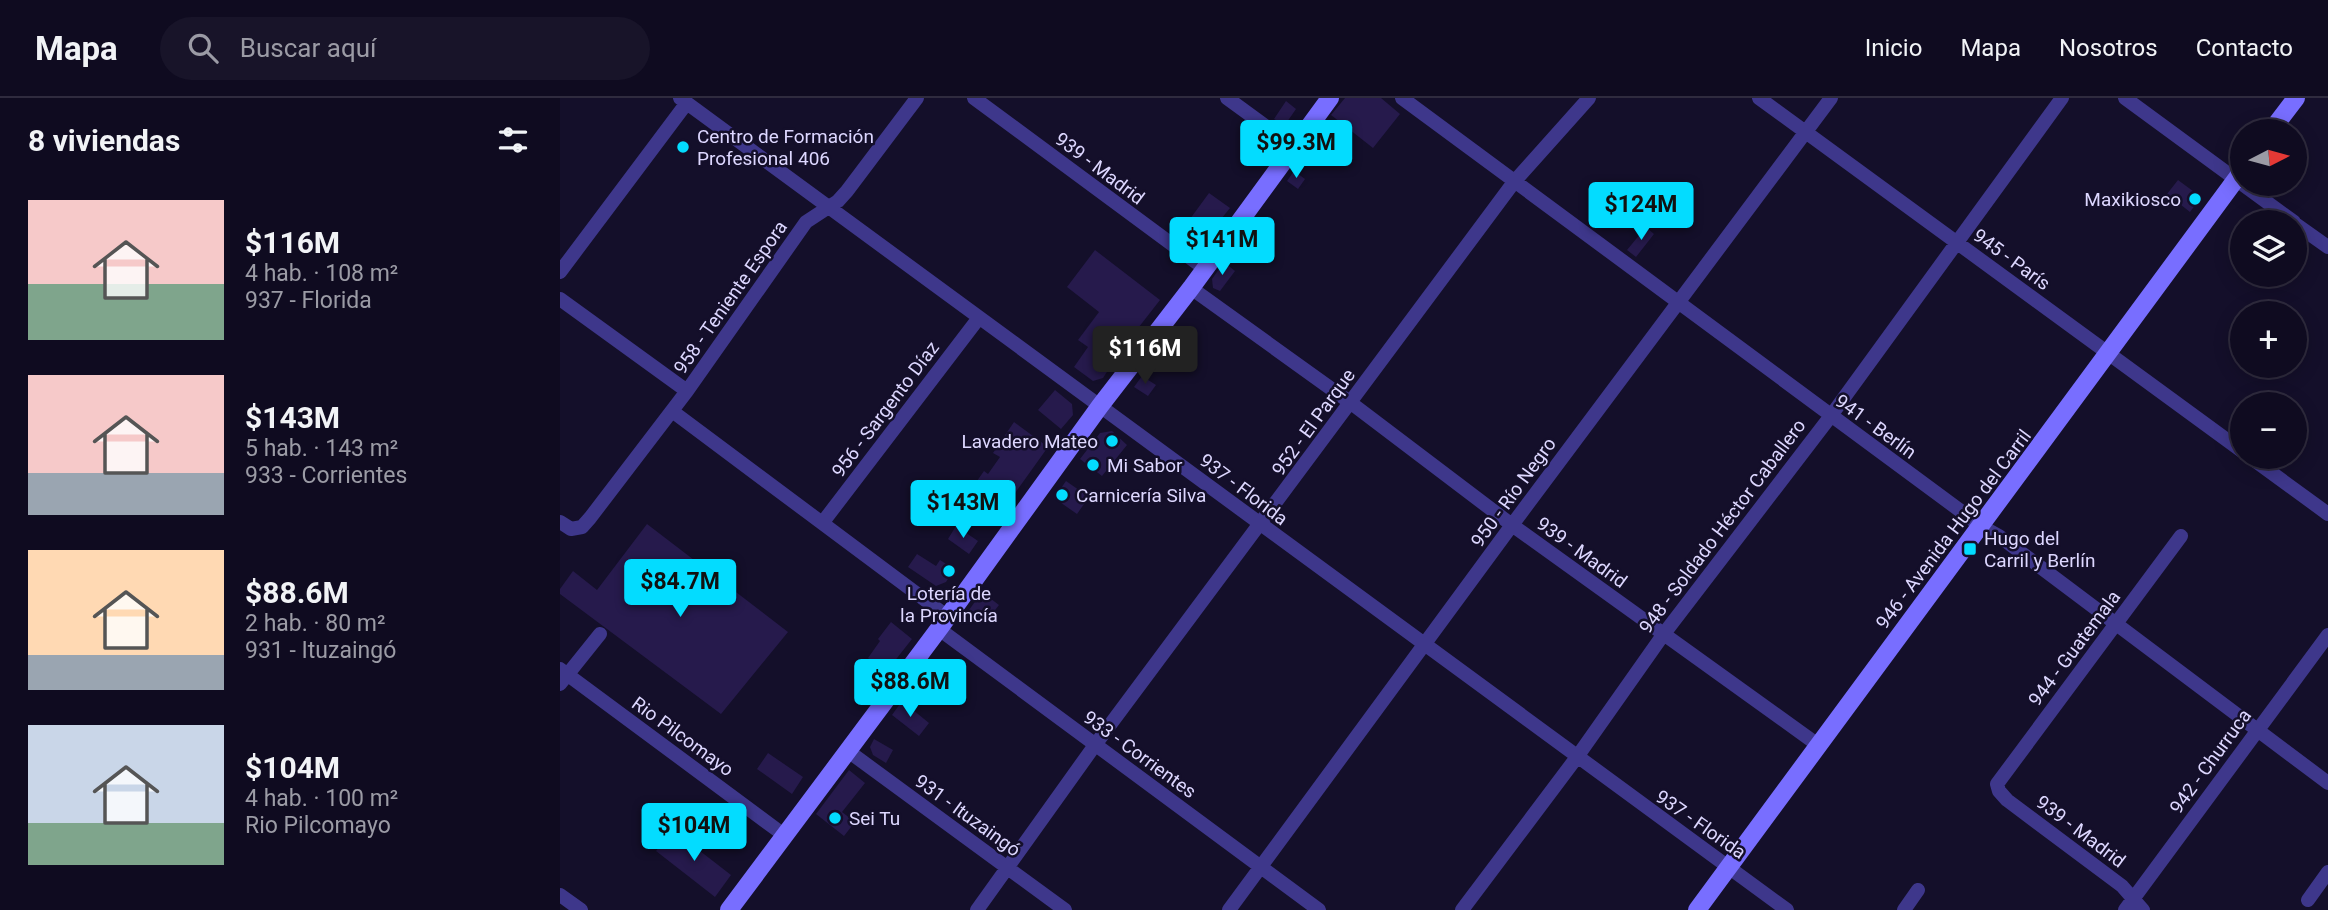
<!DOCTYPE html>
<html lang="es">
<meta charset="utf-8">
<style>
:root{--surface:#0f0b20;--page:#181429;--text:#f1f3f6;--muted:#9b9ba5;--line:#2f2b3e;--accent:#03dcff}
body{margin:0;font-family:Roboto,sans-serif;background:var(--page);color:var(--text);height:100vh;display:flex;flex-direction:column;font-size:26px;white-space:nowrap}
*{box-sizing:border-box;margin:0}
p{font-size:23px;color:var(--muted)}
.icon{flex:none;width:38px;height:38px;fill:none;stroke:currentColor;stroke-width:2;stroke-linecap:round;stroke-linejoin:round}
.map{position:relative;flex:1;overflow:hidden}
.side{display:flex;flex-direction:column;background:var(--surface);width:560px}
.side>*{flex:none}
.needle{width:46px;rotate:84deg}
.controls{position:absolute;left:1670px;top:21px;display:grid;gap:14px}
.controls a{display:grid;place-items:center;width:77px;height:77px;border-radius:50%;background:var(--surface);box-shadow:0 4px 18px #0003,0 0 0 2px var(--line);font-size:35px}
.price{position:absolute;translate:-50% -60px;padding:0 16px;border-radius:7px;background:var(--accent);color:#111;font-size:23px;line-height:46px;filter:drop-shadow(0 2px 4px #0008)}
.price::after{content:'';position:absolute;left:50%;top:42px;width:21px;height:16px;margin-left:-10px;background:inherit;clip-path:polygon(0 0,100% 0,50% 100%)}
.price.on{background:#222;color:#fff}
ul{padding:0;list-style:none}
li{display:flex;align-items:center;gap:21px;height:175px;padding:0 28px}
li span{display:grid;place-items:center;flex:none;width:196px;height:140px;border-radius:0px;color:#555}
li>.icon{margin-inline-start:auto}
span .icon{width:84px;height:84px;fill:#fffc;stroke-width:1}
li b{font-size:30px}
h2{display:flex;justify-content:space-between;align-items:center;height:84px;padding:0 28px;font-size:30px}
header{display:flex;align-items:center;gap:42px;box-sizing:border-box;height:98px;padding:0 35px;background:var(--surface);border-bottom:2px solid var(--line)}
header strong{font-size:33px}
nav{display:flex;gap:38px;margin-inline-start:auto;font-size:24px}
.search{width:490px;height:63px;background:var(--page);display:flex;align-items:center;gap:18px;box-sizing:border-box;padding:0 24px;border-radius:38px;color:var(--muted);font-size:26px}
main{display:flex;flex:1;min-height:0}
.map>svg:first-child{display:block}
.building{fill:#261a4c}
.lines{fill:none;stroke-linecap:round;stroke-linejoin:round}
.minor{stroke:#3e378b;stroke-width:14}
.secondary{stroke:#786eff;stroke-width:18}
.poi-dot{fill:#03dcff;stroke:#140f2a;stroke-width:2.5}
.labels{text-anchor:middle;stroke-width:5;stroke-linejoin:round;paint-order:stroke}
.poi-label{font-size:19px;fill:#ddd7ff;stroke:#140f2a;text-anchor:start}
.street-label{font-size:19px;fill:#ddd7ff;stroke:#140f2a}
</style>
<header>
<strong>Mapa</strong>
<div class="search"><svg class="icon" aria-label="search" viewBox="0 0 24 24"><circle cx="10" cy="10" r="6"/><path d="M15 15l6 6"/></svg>Buscar aquí</div>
<nav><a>Inicio</a><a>Mapa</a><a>Nosotros</a><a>Contacto</a></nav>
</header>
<main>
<section class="side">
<h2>8 viviendas<svg class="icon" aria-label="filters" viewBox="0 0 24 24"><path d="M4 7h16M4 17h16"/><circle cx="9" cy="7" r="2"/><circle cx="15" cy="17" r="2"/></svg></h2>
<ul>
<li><span style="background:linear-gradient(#f6c9c9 60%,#7fa58c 0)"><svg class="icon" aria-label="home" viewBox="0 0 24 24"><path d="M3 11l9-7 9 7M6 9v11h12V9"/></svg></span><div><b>$116M</b><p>4 hab. · 108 m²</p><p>937 - Florida</p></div></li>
<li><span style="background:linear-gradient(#f6c9c9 70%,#9aa5b1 0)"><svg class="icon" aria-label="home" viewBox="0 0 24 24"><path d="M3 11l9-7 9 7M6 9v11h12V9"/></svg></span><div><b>$143M</b><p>5 hab. · 143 m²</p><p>933 - Corrientes</p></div></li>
<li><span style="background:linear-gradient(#ffd9b3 75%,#9aa5b1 0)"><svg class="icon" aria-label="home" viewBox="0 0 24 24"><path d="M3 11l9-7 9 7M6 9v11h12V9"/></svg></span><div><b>$88.6M</b><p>2 hab. · 80 m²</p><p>931 - Ituzaingó</p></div></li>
<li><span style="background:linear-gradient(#c9d6e8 70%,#7fa58c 0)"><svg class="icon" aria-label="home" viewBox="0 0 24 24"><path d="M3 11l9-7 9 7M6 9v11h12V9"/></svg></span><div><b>$104M</b><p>4 hab. · 100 m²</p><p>Rio Pilcomayo</p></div></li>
</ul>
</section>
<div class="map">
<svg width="1768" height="812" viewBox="0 0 1768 812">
<rect width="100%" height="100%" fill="#140f2a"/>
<path class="building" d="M785,0H821L840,16L813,50L771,17Z
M726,3L736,11L727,24L721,25L714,21Z
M734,73L745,81L738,91L727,83Z
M1618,82L1641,99L1630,114L1607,96Z
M649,95L670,110L657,126L655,125L643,144L632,146L619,136Z
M1086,129L1094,136L1076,159L1067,152Z
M535,152L600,202L561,252L543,280L533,283L514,269L528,249L518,242L539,214L507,189Z
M664,164L675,173L660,193L653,190L652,181Z
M582,278L596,287L588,298L574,289Z
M495,292L512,306L513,317L501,331L478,312Z
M454,324L488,349L443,412L412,390L424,373L428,376L440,359L433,355Z
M552,333L567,347L542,378L520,361L540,335Z
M506,383L529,399L517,416L494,400Z
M87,426L228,534L161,616L0,496V491L13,473L37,492Z
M396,428L418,443L409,456L388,441Z
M357,456L376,468L380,462L394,471L386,484L376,488L348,469Z
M422,494L439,507L425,525L409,512Z
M331,524L352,541L326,574L308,560L320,543L318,541Z
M342,603L369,625L359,638L332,617Z
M314,641L333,652L326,665L313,657L310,649Z
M208,655L243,679L232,696L197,671Z
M289,672L305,685L282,714L295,724L284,738L256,716Z
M113,732L171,777L155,799L96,753Z"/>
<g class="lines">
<path class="minor" d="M120,0L1227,812
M414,0L644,170
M667,0L734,49
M842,0L1421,428L1439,438L1768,685
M1199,0L1682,353
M1565,0L1734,124
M1734,125L1768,149
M0,174L126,6
M631,190L791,305L952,427L1258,647
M0,201L127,293
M112,313L388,519
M1690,359L1768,416
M0,424L11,431L22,429L30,420L127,293L246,124L278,103L287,93L357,0
M263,424L418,221
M379,531L759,812
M0,571L224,737
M0,586L40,536
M288,653L505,812
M0,797L21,812
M1748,802L1768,774
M417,812L535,647L954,84L1029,0
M669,812L952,427L1271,0
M902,812L1017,659L1103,537L1270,319L1502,0
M1344,812L1358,792
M1565,812L1768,537
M1583,812L1562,788L1447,702L1439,693L1437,686L1621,438"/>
<path class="secondary" d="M1711,33L1736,0
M169,812L381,528L540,308L631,190L770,0
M1137,812L1682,73"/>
</g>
<g class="poi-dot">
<circle cx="123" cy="49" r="7"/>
<circle cx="1635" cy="101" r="7"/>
<circle cx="552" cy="343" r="7"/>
<circle cx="533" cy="367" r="7"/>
<circle cx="502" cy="397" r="7"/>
<rect x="1403" y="444" width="14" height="14" rx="3.5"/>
<circle cx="389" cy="473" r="7"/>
<circle cx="275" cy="720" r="7"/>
</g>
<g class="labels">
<g class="poi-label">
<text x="137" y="45">Centro de Formación<tspan x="137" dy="22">Profesional 406</tspan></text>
<text x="1621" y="108" text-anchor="end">Maxikiosco</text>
<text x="538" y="350" text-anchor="end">Lavadero Mateo</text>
<text x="547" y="374">Mi Sabor</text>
<text x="516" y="404">Carnicería Silva</text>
<text x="1424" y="447">Hugo del<tspan x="1424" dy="22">Carril y Berlín</tspan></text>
<text x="389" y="502" text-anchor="middle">Lotería de<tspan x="389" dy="22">la Provincía</tspan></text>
<text x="289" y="727">Sei Tu</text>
</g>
<g class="street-label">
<text transform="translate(540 70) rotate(37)" y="7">939 - Madrid</text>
<text transform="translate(1452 161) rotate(36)" y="7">945 - París</text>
<text transform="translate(170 199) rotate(-55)" y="7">958 - Teniente Espora</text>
<text transform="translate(325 311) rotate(-53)" y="7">956 - Sargento Díaz</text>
<text transform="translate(753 324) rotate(-54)" y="7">952 - El Parque</text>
<text transform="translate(1316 328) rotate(36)" y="7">941 - Berlín</text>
<text transform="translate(684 391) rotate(37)" y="7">937 - Florida</text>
<text transform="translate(953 394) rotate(-54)" y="7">950 - Río Negro</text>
<text transform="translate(1162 428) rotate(-53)" y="7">948 - Soldado Héctor Caballero</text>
<text transform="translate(1393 431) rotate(-53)" y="7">946 - Avenida Hugo del Carril</text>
<text transform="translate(1022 454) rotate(36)" y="7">939 - Madrid</text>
<text transform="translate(1514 550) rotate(-53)" y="7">944 - Guatemala</text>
<text transform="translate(123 638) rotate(36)" y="7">Rio Pilcomayo</text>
<text transform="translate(580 656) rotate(36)" y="7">933 - Corrientes</text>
<text transform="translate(1650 663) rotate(-54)" y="7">942 - Churruca</text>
<text transform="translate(408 717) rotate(36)" y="7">931 - Ituzaingó</text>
<text transform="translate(1141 726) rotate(35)" y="7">937 - Florida</text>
<text transform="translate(1521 733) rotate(37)" y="7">939 - Madrid</text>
</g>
</g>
</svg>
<div class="controls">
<a><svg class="needle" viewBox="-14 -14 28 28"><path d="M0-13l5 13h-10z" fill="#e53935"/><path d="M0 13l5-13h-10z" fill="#9b9ba5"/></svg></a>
<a><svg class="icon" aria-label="layers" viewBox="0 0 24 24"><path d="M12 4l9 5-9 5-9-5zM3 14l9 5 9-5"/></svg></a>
<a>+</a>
<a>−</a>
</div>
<b class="price" style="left:736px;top:82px">$99.3M</b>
<b class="price" style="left:1081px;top:144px">$124M</b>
<b class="price" style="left:662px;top:179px">$141M</b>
<b class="price on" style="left:585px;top:288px">$116M</b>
<b class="price" style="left:403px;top:442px">$143M</b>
<b class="price" style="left:120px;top:521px">$84.7M</b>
<b class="price" style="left:350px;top:621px">$88.6M</b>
<b class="price" style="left:134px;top:765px">$104M</b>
</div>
</main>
